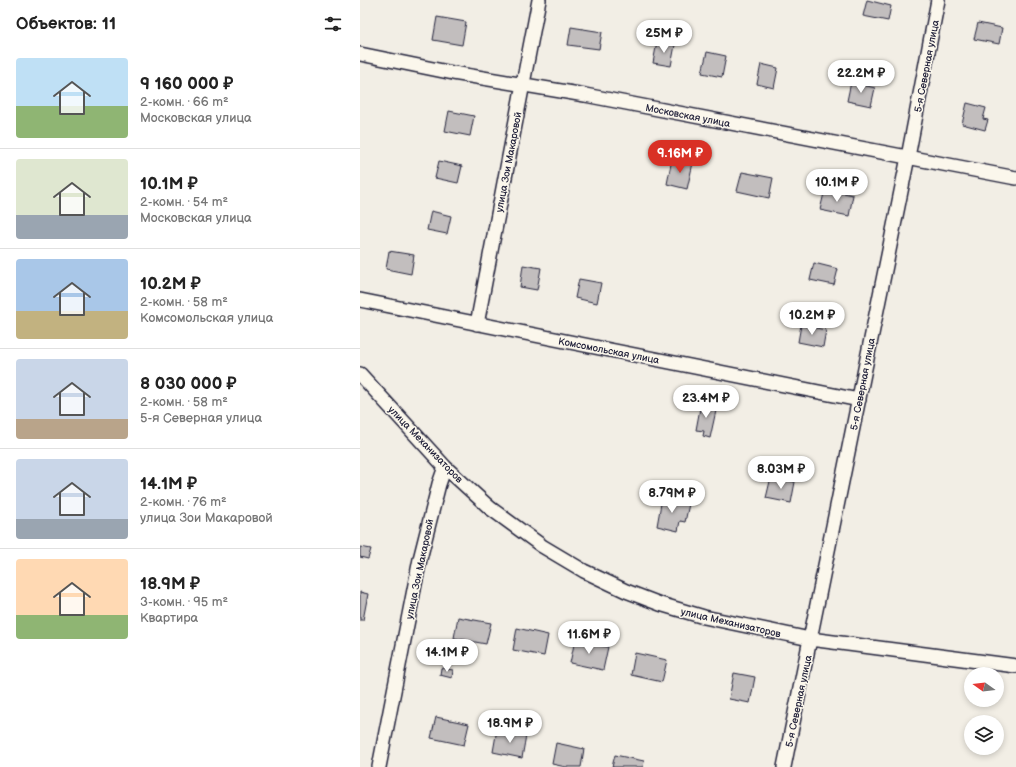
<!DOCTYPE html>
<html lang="ru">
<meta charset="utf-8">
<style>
:root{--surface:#fff;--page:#f6f6f6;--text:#222;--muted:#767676;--line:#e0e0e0;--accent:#d93025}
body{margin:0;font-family:"Balsamiq Sans",sans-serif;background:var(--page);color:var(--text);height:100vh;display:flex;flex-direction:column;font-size:15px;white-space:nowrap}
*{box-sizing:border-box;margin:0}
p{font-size:13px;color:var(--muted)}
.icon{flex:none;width:22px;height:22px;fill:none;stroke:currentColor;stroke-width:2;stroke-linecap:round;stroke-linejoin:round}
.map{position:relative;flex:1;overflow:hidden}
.details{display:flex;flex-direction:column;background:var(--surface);width:360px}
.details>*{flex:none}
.needle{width:26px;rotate:284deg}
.controls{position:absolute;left:604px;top:667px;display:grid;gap:8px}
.controls a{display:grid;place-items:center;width:40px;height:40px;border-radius:50%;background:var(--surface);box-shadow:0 2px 6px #0003;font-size:20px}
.price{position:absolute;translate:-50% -34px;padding:0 9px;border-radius:14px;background:#fff;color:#222;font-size:13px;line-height:26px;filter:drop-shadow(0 1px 2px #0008)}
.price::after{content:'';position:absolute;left:50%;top:24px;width:12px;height:9px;margin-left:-6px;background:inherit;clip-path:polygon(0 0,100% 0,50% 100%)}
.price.selected{background:var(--accent);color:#fff}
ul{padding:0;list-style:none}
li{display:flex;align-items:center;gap:12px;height:100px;padding:0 16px}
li+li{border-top:1px solid var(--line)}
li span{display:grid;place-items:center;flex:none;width:112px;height:80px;border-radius:4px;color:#555}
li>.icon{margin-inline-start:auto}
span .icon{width:48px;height:48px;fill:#fffc;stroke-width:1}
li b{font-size:17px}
h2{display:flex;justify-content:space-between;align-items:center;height:48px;padding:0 16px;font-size:17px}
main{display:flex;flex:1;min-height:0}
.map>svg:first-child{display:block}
.building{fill:#c2bebe;stroke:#22223b}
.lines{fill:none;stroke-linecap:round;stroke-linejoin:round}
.street-casing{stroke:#22223b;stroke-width:16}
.street{stroke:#fbf7ec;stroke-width:13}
.labels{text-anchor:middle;stroke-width:3;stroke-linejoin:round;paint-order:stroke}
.street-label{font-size:10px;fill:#22223b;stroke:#fbf7ec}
</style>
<main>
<section class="details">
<h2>Объектов: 11<svg class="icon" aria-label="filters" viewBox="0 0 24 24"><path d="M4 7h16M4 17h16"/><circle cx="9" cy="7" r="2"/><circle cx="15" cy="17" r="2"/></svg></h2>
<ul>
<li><span style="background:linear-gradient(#bfe0f5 60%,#8fb573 0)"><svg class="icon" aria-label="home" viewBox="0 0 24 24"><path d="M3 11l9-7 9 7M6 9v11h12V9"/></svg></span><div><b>9 160 000 ₽</b><p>2-комн. · 66 m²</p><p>Московская улица</p></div></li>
<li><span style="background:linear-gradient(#dfe7d0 70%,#9aa5b1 0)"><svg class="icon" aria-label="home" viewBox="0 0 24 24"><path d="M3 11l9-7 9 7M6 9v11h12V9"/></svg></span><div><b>10.1M ₽</b><p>2-комн. · 54 m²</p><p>Московская улица</p></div></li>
<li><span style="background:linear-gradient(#a9c7e8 65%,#c2b280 0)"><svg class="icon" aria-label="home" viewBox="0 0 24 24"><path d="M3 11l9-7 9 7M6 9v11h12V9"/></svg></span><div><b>10.2M ₽</b><p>2-комн. · 58 m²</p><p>Комсомольская улица</p></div></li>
<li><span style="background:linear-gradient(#c9d6e8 75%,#b9a48a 0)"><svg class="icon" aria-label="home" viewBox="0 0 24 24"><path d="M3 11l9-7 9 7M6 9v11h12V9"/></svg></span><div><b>8 030 000 ₽</b><p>2-комн. · 58 m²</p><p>5-я Северная улица</p></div></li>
<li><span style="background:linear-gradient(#c9d6e8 75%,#9aa5b1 0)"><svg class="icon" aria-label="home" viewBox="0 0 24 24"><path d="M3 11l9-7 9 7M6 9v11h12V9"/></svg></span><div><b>14.1M ₽</b><p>2-комн. · 76 m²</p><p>улица Зои Макаровой</p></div></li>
<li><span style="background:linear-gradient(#ffd9b3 70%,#8fb573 0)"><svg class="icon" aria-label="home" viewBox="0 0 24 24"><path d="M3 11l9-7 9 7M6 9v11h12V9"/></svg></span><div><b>18.9M ₽</b><p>3-комн. · 95 m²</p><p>Квартира</p></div></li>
</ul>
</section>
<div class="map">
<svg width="656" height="767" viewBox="0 0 656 767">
<rect width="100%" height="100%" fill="#f2eee5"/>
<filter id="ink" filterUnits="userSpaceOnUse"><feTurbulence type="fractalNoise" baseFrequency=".025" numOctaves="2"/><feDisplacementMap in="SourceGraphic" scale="8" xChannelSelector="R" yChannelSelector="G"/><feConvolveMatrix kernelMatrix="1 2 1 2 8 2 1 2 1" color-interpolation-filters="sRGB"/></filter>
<g filter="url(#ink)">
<path class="building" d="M507,0L531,6L528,21L503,16Z
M77,17L106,22L102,45L73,40Z
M618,23L642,28L639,44L614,39Z
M211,27L242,32L239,49L208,45Z
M297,42L315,45L311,66L293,63Z
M347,52L366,56L362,77L342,73Z
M401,64L418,68L414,88L397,84Z
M491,82L515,88L511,106L487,101Z
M607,103L626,108L623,119L628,120L625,130L602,124Z
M89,111L114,116L110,136L85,131Z
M312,159L333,163L327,189L307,184Z
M79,161L102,166L98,183L75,178Z
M382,172L413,178L409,198L377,191Z
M465,189L493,195L489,216L460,210Z
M71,211L91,216L87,234L67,230Z
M29,251L54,255L51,274L26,269Z
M454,263L478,269L474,285L450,280Z
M163,265L181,268L177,290L160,287Z
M219,279L241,283L237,303L215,298Z
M441,325L466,330L463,347L438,342Z
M341,403L357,406L350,438L343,436L344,431L336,430Z
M411,477L435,482L431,503L406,498Z
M302,498L329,504L325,522L320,521L318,531L297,526Z
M0,547L11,549L8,559L0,557Z
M0,592L8,594L3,620H0Z
M98,617L131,623L126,644L94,638Z
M157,628L188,635L184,656L153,650Z
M215,640L248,647L243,670L210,663Z
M275,653L307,660L302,682L271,675Z
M81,668L93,670L92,678L80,675Z
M374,673L395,677L390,703L369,699Z
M76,717L109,724L104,745L71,738Z
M137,729L166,735L162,758L133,752Z
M196,743L224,749L221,767H206L192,764Z
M255,755L284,761L283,767H252Z"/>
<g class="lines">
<g class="street-casing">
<path id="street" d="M0,54L93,73L225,95L656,178
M0,300L499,400
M117,324L179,0
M0,374L85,467L130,508L182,546L224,571L266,591L300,604L344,617L450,639L656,666
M19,767L60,559L79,484L85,467
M424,767L548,157L578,0"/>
</g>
<use href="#street" class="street"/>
</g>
</g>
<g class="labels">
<g class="street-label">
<text transform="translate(566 66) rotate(-79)" y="4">5-я Северная улица</text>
<text transform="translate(328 115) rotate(11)" y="4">Московская улица</text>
<text transform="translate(148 162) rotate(-79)" y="4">улица Зои Макаровой</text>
<text transform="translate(249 350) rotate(11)" y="4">Комсомольская улица</text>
<text transform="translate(502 384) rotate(-79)" y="4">5-я Северная улица</text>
<text transform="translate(66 444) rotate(46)" y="4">улица Механизаторов</text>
<text transform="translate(59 569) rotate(-78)" y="4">улица Зои Макаровой</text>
<text transform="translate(371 622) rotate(13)" y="4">улица Механизаторов</text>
<text transform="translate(438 701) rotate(-78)" y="4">5-я Северная улица</text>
</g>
</g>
</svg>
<div class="controls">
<a><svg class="needle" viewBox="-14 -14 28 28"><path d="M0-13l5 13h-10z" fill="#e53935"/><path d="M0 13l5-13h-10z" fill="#767676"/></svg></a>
<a><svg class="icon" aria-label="layers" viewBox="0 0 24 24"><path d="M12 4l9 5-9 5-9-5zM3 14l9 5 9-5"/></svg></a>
</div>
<b class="price" style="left:304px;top:54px">25M ₽</b>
<b class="price" style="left:501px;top:94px">22.2M ₽</b>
<b class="price selected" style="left:320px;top:174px">9.16M ₽</b>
<b class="price" style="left:477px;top:203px">10.1M ₽</b>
<b class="price" style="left:452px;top:336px">10.2M ₽</b>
<b class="price" style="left:346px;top:419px">23.4M ₽</b>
<b class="price" style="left:421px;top:490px">8.03M ₽</b>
<b class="price" style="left:312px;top:514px">8.79M ₽</b>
<b class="price" style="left:229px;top:655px">11.6M ₽</b>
<b class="price" style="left:87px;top:673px">14.1M ₽</b>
<b class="price" style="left:150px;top:744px">18.9M ₽</b>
</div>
</main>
